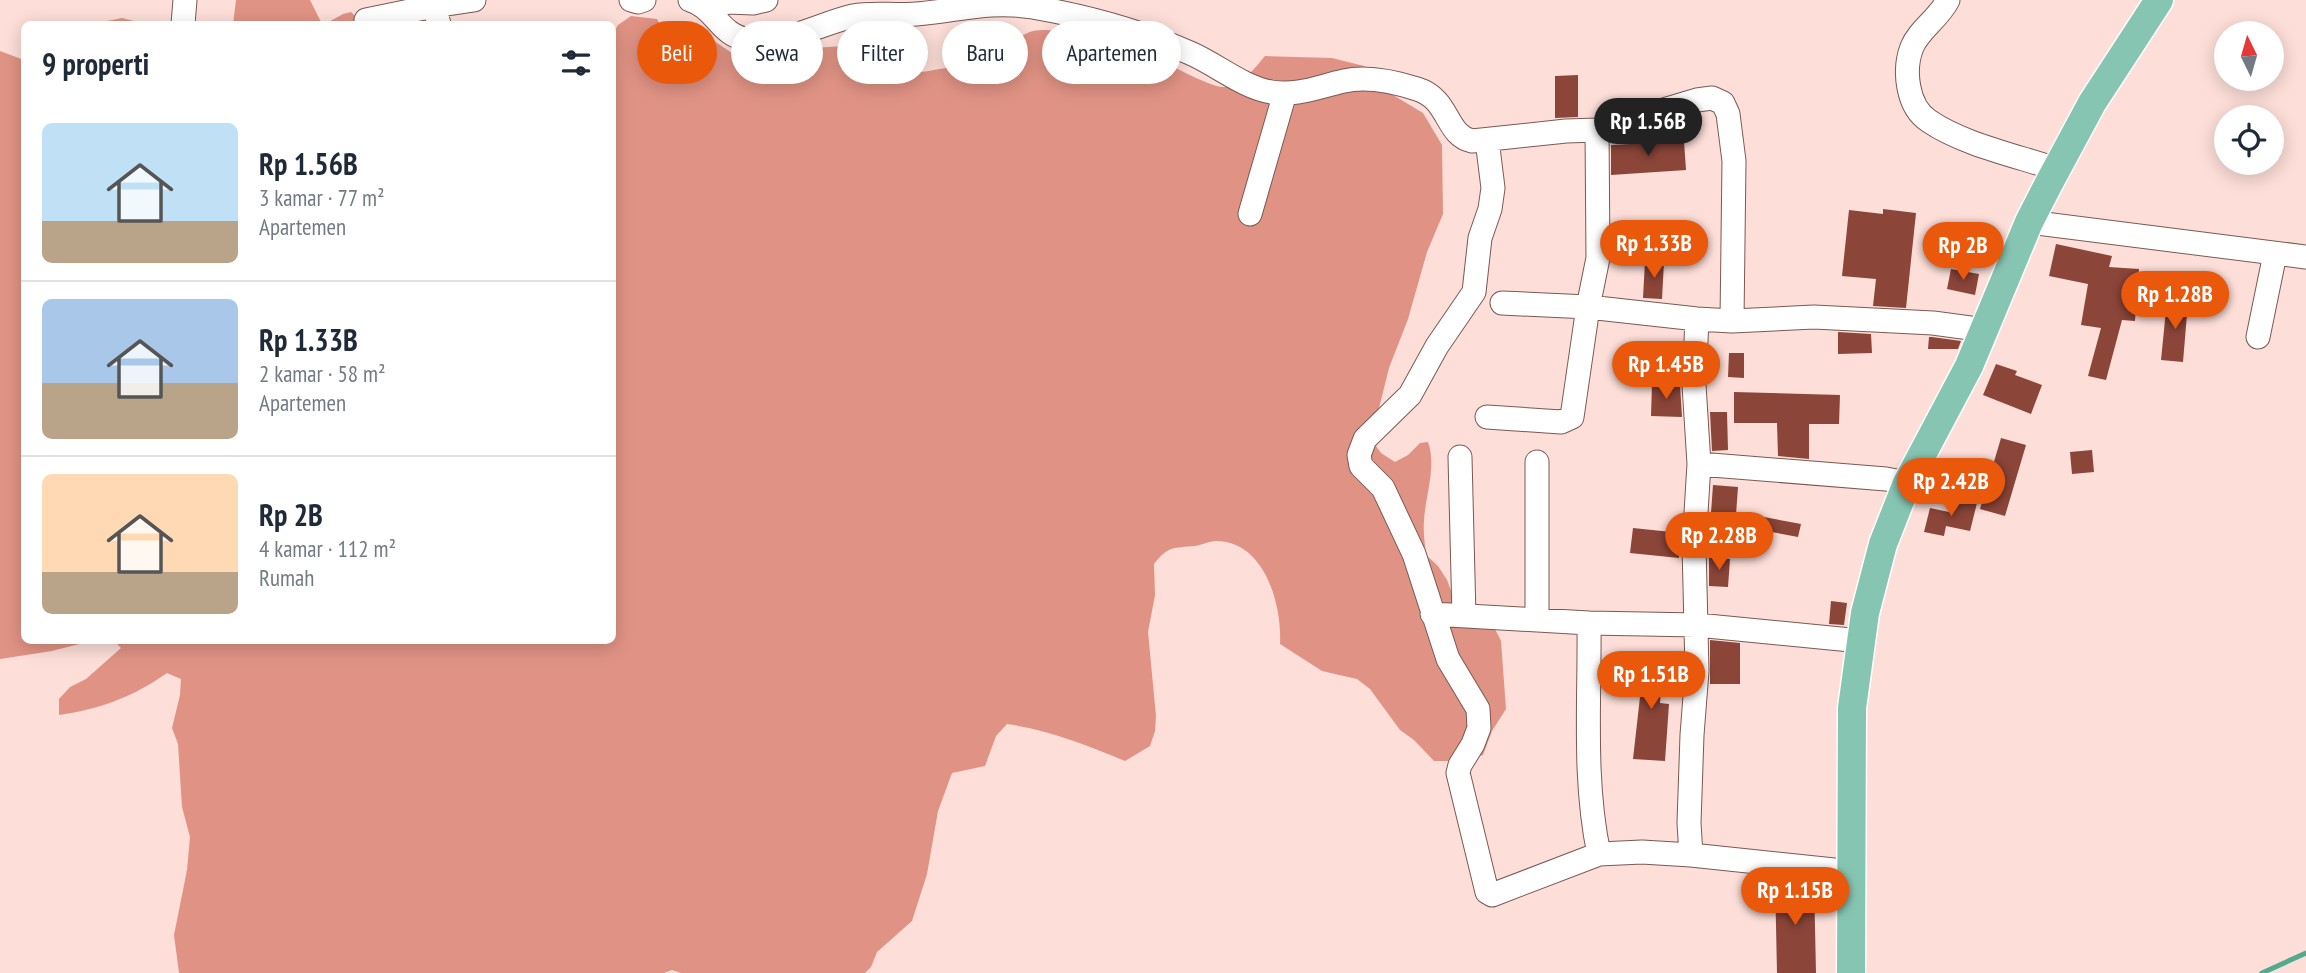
<!DOCTYPE html>
<html lang="id">
<meta charset="utf-8">
<style>
:root{--surface:#fff;--page:#f2f2f3;--text:#1f2937;--muted:#747a83;--line:#e0e1e3;--accent:#ea580c}
body{margin:0;font-family:"PT Sans Narrow",sans-serif;background:var(--page);color:var(--text);height:100vh;display:flex;flex-direction:column;font-size:26px;white-space:nowrap}
*{box-sizing:border-box;margin:0}
p{font-size:23px;color:var(--muted)}
.icon{flex:none;width:38px;height:38px;fill:none;stroke:currentColor;stroke-width:2;stroke-linecap:round;stroke-linejoin:round}
.map{position:relative;flex:1;overflow:hidden}
.drawer{position:absolute;left:21px;top:21px;width:595px;height:623px;display:flex;flex-direction:column;background:var(--surface);border-radius:10px;box-shadow:0 4px 18px #0003}
.drawer>*{flex:none}
.top-card{position:absolute;left:637px;top:21px;width:665px;height:63px;display:flex;gap:14px}
.needle{width:46px;rotate:355deg}
.controls{position:absolute;left:2214px;top:21px;display:grid;gap:14px}
.controls a{display:grid;place-items:center;width:70px;height:70px;border-radius:50%;background:var(--surface);box-shadow:0 4px 18px #0003;font-size:35px}
.price{position:absolute;translate:-50% -60px;padding:0 16px;border-radius:24px;background:var(--accent);color:#fff;font-size:23px;line-height:46px;filter:drop-shadow(0 2px 4px #0008)}
.price::after{content:'';position:absolute;left:50%;top:42px;width:21px;height:16px;margin-left:-10px;background:inherit;clip-path:polygon(0 0,100% 0,50% 100%)}
.price.selected{background:#222;color:#fff}
ul{padding:0;list-style:none}
li{display:flex;align-items:center;gap:21px;height:175px;padding:0 21px}
li+li{border-top:2px solid var(--line)}
li span{display:grid;place-items:center;flex:none;width:196px;height:140px;border-radius:10px;color:#555}
li>.icon{margin-inline-start:auto}
span .icon{width:84px;height:84px;fill:#fffc;stroke-width:1}
li b{font-size:30px}
h2{display:flex;justify-content:space-between;align-items:center;height:84px;padding:0 21px;font-size:30px}
.pill{padding:0 24px;border-radius:32px;background:var(--surface);box-shadow:0 4px 18px #0003;font-size:24px;line-height:63px}
.pill.selected{background:var(--accent);color:#fff}
.map>svg:first-child{display:block}
.forest{fill:#e09384}
.lines{fill:none;stroke-linecap:round;stroke-linejoin:round}
.stream{stroke:#51ac8f;stroke-width:5}
.building{fill:#8b4539}
.minor-casing{stroke:#795953;stroke-width:25}
.major-casing{stroke:#fff;stroke-width:31}
.minor{stroke:#fff;stroke-width:23}
.major{stroke:#87c5b3;stroke-width:28}
</style>
<div class="map">
<svg width="2306" height="973" viewBox="0 0 2306 973">
<rect width="100%" height="100%" fill="#fdded8"/>
<path class="forest" d="M236,0H310L322,24H233Z
M351,12L364,24H325L343,14Z
M631,16L657,19L666,35L687,36L698,30L754,68L770,69L800,57L813,48L843,46C851,56 859,71 873,75C890,80 989,62 1003,52C1019,41 1021,30 1044,30C1078,30 1115,41 1147,54C1162,60 1212,89 1225,87C1242,86 1255,68 1265,56L1332,58L1364,66L1388,92L1423,113L1442,145L1443,214L1427,252L1408,319L1389,368L1379,408L1384,415L1376,446L1381,453L1395,462L1408,455L1420,443L1428,442C1437,467 1425,496 1424,521C1423,532 1425,544 1426,555L1438,566L1447,580L1453,596L1491,621L1501,641L1506,709L1492,731L1483,755L1463,761H1434L1414,740L1400,730L1370,689L1357,679L1322,671L1280,644C1282,605 1265,541 1216,541C1209,541 1202,545 1195,546C1173,548 1168,546 1154,564L1155,595L1148,632L1156,716L1155,731L1150,746L1125,761C1087,745 1048,730 1007,724L996,736L985,766L952,773L938,811L927,874L912,921L877,952L871,967L865,973H681L672,970L664,973H179L174,935L187,870L190,837L182,807L178,744L172,728L180,695L181,679L167,673C133,697 100,709 59,715V699L70,687L86,679L121,648L114,641L612,640V35L618,25Z
M122,18L146,24H94L97,23Z
M0,51L24,60V640L91,641L52,651L0,659Z"/>
<g class="lines">
<path class="stream" d="M2262,973L2306,953"/>
</g>
<path class="building" d="M1578,75V117L1555,118V76Z
M1684,141L1686,170L1611,175V145Z
M1883,209L1916,213L1906,308L1873,306L1876,279L1842,276L1849,210L1883,214Z
M2056,244L2112,256L2109,267L2139,269L2135,321L2122,320L2106,380L2088,376L2101,328L2081,325L2088,284L2049,276Z
M1645,261L1664,262L1662,299L1643,298Z
M1951,269L1979,274L1975,295L1947,289Z
M2167,300L2188,302L2183,362L2161,360Z
M1838,332L1871,334L1872,353L1838,354Z
M1929,337H1932L1961,341L1958,349H1928Z
M1729,353H1744V378L1728,377Z
M1996,364L2017,371L2015,375L2042,385L2031,414L1983,395Z
M1652,384L1680,385L1682,417L1651,416Z
M1734,392L1840,395L1839,424H1809V459L1778,456L1777,423H1734Z
M1710,412H1727L1728,450L1712,451Z
M2001,438L2026,445L2005,516L1980,509Z
M2092,450L2094,472L2072,474L2070,452Z
M1713,485L1738,487L1736,515L1711,513Z
M1953,498L1977,503L1970,531L1946,526L1944,536L1924,532L1930,508L1949,512Z
M1764,517L1801,524L1798,537L1761,530Z
M1633,528L1681,533L1679,558L1630,553Z
M1709,557L1730,559L1728,587L1709,586Z
M1831,601L1847,603L1844,625L1829,624Z
M1710,640L1740,643V684H1710Z
M1640,653L1663,654L1660,703L1669,704L1665,761L1633,759L1640,697H1638Z
M1775,878L1814,882L1816,973H1777Z"/>
<g class="lines">
<g class="minor-casing">
<path id="minor" d="M433,0L434,6L474,0
M631,0L638,2L644,0
M690,0C717,8 718,36 750,40C785,45 819,24 853,16C874,12 895,16 916,14C957,11 989,0 1032,7C1085,16 1140,31 1190,53C1216,64 1242,87 1271,92C1299,96 1317,87 1344,81C1366,76 1395,82 1417,89C1450,99 1445,135 1472,141L1566,131L1597,130L1598,258L1588,307L1697,319L1732,321L1814,317L1933,323L1985,330
M1948,0C1939,18 1919,30 1912,47C1903,70 1907,107 1929,121C1962,144 2017,156 2056,169
M706,9L728,2L753,3L766,0
M366,20L434,6L439,24
M183,24L185,0
M1597,130L1697,100L1712,98L1723,103L1728,114L1734,161L1732,321
M1487,140L1493,188L1490,209L1480,238L1474,292L1437,346L1410,395L1365,439L1359,455L1361,466L1383,488L1414,554L1448,659L1478,709L1479,728L1473,744L1460,765L1458,773L1487,892L1492,895L1599,854
M1250,214L1285,93
M2029,222L2306,257
M1697,319L1694,385L1699,464L1694,545L1697,671L1692,735L1689,823L1691,855L1853,872
M2258,337L2275,254
M1487,417L1561,422L1572,417L1588,307L1502,303
M1460,457L1464,616
M1699,464L1886,479L1907,483
M1432,614L1589,623L1697,625L1861,641
M1537,620V462
M1589,623C1590,700 1583,779 1599,854L1642,852L1691,855"/>
</g>
<g class="major-casing">
<path id="major" d="M1851,973L1852,708L1865,613L1883,544L1907,483L1969,366L2029,222L2049,183L2092,103L2159,0"/>
</g>
<use href="#minor" class="minor"/>
<use href="#major" class="major"/>
</g>
</svg>
<div class="controls">
<a><svg class="needle" viewBox="-14 -14 28 28"><path d="M0-13l5 13h-10z" fill="#e53935"/><path d="M0 13l5-13h-10z" fill="#747a83"/></svg></a>
<a><svg class="icon" aria-label="locate" viewBox="0 0 24 24"><circle cx="12" cy="12" r="6"/><path d="M12 2v4M12 18v4M2 12h4M18 12h4"/></svg></a>
</div>
<b class="price selected" style="left:1648px;top:158px">Rp 1.56B</b>
<b class="price" style="left:1654px;top:280px">Rp 1.33B</b>
<b class="price" style="left:1963px;top:282px">Rp 2B</b>
<b class="price" style="left:2175px;top:331px">Rp 1.28B</b>
<b class="price" style="left:1666px;top:401px">Rp 1.45B</b>
<b class="price" style="left:1951px;top:518px">Rp 2.42B</b>
<b class="price" style="left:1719px;top:572px">Rp 2.28B</b>
<b class="price" style="left:1651px;top:711px">Rp 1.51B</b>
<b class="price" style="left:1795px;top:927px">Rp 1.15B</b>
<div class="top-card">
<a class="pill selected">Beli</a>
<a class="pill">Sewa</a>
<a class="pill">Filter</a>
<a class="pill">Baru</a>
<a class="pill">Apartemen</a>
</div>
<section class="drawer">
<h2>9 properti<svg class="icon" aria-label="filters" viewBox="0 0 24 24"><path d="M4 7h16M4 17h16"/><circle cx="9" cy="7" r="2"/><circle cx="15" cy="17" r="2"/></svg></h2>
<ul>
<li><span style="background:linear-gradient(#bfe0f5 70%,#b9a48a 0)"><svg class="icon" aria-label="home" viewBox="0 0 24 24"><path d="M3 11l9-7 9 7M6 9v11h12V9"/></svg></span><div><b>Rp 1.56B</b><p>3 kamar · 77 m²</p><p>Apartemen</p></div></li>
<li><span style="background:linear-gradient(#a9c7e8 60%,#b9a48a 0)"><svg class="icon" aria-label="home" viewBox="0 0 24 24"><path d="M3 11l9-7 9 7M6 9v11h12V9"/></svg></span><div><b>Rp 1.33B</b><p>2 kamar · 58 m²</p><p>Apartemen</p></div></li>
<li><span style="background:linear-gradient(#ffd9b3 70%,#b9a48a 0)"><svg class="icon" aria-label="home" viewBox="0 0 24 24"><path d="M3 11l9-7 9 7M6 9v11h12V9"/></svg></span><div><b>Rp 2B</b><p>4 kamar · 112 m²</p><p>Rumah</p></div></li>
</ul>
</section>
</div>
